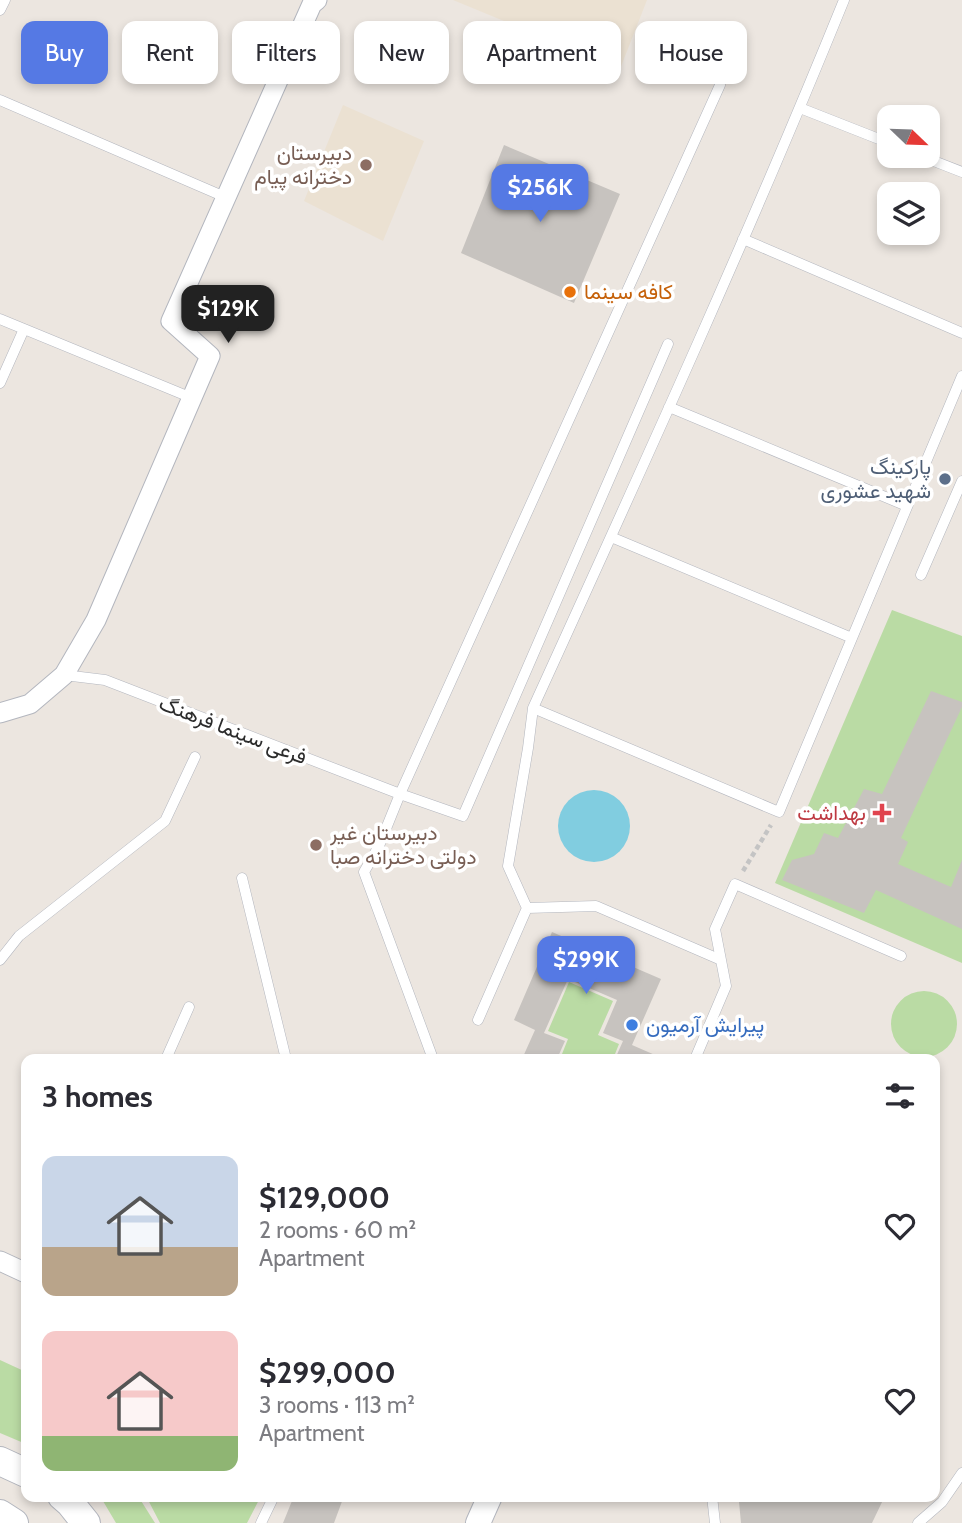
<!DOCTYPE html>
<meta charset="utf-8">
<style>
:root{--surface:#fff;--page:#f7f7f7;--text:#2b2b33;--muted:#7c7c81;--accent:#5579e4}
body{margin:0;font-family:Cabin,Vazirmatn,sans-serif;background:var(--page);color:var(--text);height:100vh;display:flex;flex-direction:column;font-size:26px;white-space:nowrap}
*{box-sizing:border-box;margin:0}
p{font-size:23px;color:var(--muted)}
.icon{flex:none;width:38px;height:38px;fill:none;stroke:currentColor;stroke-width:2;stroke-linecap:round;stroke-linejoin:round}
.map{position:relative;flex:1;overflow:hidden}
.sheet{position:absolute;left:21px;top:1054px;width:919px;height:448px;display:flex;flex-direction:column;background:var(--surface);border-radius:14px;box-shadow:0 4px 10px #0003}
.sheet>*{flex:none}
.guide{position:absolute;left:21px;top:21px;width:920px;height:63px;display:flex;gap:14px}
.needle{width:46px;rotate:113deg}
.tools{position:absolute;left:877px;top:105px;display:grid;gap:14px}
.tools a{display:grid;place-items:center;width:63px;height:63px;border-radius:14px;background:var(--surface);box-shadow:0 4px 10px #0003;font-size:35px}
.price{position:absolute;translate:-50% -60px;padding:0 16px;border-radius:14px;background:var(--accent);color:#fff;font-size:23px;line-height:46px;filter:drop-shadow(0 2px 4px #0008)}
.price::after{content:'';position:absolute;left:50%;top:42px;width:21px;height:16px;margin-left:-10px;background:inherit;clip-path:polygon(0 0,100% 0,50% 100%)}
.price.on{background:#222;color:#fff}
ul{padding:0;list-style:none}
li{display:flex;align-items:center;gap:21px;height:175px;padding:0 21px}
li span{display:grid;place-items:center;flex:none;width:196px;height:140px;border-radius:14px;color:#555}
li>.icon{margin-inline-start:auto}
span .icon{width:84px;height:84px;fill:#fffc;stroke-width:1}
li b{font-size:30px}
h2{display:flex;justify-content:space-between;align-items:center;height:84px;padding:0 21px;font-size:30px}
.tag{padding:0 24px;border-radius:14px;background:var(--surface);box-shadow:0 4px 10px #0003;font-size:24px;line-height:63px}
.tag.on{background:var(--accent);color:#fff}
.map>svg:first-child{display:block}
.education{fill:#ebe1d2}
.green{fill:#badba4}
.water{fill:#81cde0}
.building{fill:#c7c3bf}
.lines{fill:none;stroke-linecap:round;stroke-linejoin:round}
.service-casing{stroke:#b3b6be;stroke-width:11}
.minor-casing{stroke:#b3b6be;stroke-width:21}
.tertiary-casing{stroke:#b3b6be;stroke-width:26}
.secondary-casing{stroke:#b3b6be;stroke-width:30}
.path{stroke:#c4c4c4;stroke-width:4.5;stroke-dasharray:5 3.5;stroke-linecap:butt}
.service{stroke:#fff;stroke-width:10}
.minor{stroke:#fff;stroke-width:19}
.tertiary{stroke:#fff;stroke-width:24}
.secondary{stroke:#fff;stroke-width:28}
.education-dot{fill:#8d6e63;stroke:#fff;stroke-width:2.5}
.food-dot{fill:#e8710a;stroke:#fff;stroke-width:2.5}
.service-dot{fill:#5c6f8a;stroke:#fff;stroke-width:2.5}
.health-dot{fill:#e0444e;stroke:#fff;stroke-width:2.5}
.shop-dot{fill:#3f7fe0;stroke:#fff;stroke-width:2.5}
.labels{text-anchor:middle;stroke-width:7;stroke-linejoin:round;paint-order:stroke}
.education-label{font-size:21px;fill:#785e54;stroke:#fff;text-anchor:end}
.food-label{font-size:21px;fill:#c56008;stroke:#fff;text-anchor:start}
.service-label{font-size:21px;fill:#4e5e75;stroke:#fff;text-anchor:end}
.street-label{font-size:21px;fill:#2c2c2c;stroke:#fff}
.health-label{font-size:21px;fill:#be3a42;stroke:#fff;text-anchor:end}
.shop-label{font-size:21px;fill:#366cbe;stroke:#fff;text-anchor:start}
</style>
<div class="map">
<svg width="962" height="1523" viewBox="0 0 962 1523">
<rect width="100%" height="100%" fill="#ece6e0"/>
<path class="education" d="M453,0H647L620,69Z
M343,105L424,141L383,241L304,201Z"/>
<path class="green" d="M892,610L962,636V963L775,883Z
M569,982L613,1001L598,1035L619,1044L613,1059H560L568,1039L548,1031Z
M891 1024a33 33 0 1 1 66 0a33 33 0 1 1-66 0Z
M0,1360L26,1372V1444L0,1433Z
M100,1496H138L155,1523H116Z
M146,1496H261L247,1523H160Z"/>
<path class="water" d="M558 826a36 36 0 1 1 72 0a36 36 0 1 1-72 0Z"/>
<path class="building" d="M504,145L620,194L574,303L461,253Z
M931,691L962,702V707L901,838L908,842L898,864L951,887L962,860V929L876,890L864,913L782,880L792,860L814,854L824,833L838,838L864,789L882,794Z
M552,932L661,979L632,1045L655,1055L653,1059H615L623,1041L603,1033L617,1000L568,979L544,1033L565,1041L557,1059H522L535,1030L514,1020Z
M294,1496H344L334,1523H283Z
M742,1496H875L883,1500L872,1523H741L739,1502Z"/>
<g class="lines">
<g class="service-casing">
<path id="service" d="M0,10L5,0
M0,100L225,197
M800,108L889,143
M921,156L962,172
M743,239L962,333
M0,319L192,398
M0,383L24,329
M669,407L907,506
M611,537L852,638
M921,575L962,481
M64,675L105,680L400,794L463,816L668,344
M533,708L779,812L962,376
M242,878L286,1059
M527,908L596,906L721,960
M0,960L19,936L165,821L195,757
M478,1020L527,908L508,866L528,748L533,708C640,473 747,239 844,0
M166,1059L189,1007
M433,1059L364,872L379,846L400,794L720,85
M695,1059L726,986L715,929L735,884L901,956
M712,1496L715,1523
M261,1523L274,1496
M918,1523L942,1502L962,1473"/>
</g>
<g class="minor-casing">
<path id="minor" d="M0,713L30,704L64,675L96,620L210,356L171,321L312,4L317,0
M0,1261L26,1273"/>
</g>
<g class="tertiary-casing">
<path id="tertiary" d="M478,1523L490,1496"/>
</g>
<g class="secondary-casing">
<path id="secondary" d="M0,1461L26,1473
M62,1496L70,1503L86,1523
M0,1514L14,1523"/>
</g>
<path class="path" d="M743,871L771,825"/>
<use href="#service" class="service"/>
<use href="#minor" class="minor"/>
<use href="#tertiary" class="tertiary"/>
<use href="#secondary" class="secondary"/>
</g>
<g class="education-dot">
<circle cx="366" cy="165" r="7"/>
<circle cx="316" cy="845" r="7"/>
</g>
<circle class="food-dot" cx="570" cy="292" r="7"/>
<circle class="service-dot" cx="945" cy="479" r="7"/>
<path class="health-dot" d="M878.5 802.5h7v7h7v7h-7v7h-7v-7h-7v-7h7z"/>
<circle class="shop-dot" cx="632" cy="1025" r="7"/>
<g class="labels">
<g class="education-label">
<text x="352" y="160">دبیرستان<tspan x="352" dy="24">دخترانه پیام</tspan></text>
<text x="330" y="840" text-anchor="start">دبیرستان غیر<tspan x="330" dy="24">دولتی دخترانه صبا</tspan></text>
</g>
<g class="food-label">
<text x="584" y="299">کافه سینما</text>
</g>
<g class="service-label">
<text x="931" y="474">پارکینگ<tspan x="931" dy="24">شهید عشوری</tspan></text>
</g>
<g class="street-label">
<text transform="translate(233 730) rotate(21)" y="7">فرعی سینما فرهنگ</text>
</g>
<g class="health-label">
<text x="866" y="820">بهداشت</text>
</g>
<g class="shop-label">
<text x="646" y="1032">پیرایش آرمیون</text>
</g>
</g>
</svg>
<div class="tools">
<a><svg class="needle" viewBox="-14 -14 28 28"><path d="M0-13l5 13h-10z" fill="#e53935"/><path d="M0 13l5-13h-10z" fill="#7c7c81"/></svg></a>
<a><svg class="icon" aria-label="layers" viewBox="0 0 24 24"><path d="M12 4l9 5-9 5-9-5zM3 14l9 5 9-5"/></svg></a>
</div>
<b class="price" style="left:540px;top:224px">$256K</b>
<b class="price on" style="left:228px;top:345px">$129K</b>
<b class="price" style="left:586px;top:996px">$299K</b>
<div class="guide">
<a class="tag on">Buy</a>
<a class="tag">Rent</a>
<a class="tag">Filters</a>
<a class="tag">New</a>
<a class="tag">Apartment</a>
<a class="tag">House</a>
</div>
<section class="sheet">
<h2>3 homes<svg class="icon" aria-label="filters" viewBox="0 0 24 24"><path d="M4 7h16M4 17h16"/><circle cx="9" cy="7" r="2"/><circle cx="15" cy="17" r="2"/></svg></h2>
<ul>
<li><span style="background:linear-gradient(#c9d6e8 65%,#b9a48a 0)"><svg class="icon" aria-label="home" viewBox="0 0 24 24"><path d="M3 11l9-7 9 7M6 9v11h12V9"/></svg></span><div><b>$129,000</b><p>2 rooms · 60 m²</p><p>Apartment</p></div><svg class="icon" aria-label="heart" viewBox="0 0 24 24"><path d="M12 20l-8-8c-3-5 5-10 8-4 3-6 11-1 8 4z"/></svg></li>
<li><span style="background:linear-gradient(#f6c9c9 75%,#8fb573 0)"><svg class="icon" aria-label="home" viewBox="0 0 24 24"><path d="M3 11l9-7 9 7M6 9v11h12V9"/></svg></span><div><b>$299,000</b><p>3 rooms · 113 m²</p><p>Apartment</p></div><svg class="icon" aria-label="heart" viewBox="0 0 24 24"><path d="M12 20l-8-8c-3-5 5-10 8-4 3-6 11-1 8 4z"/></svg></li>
</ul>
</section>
</div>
